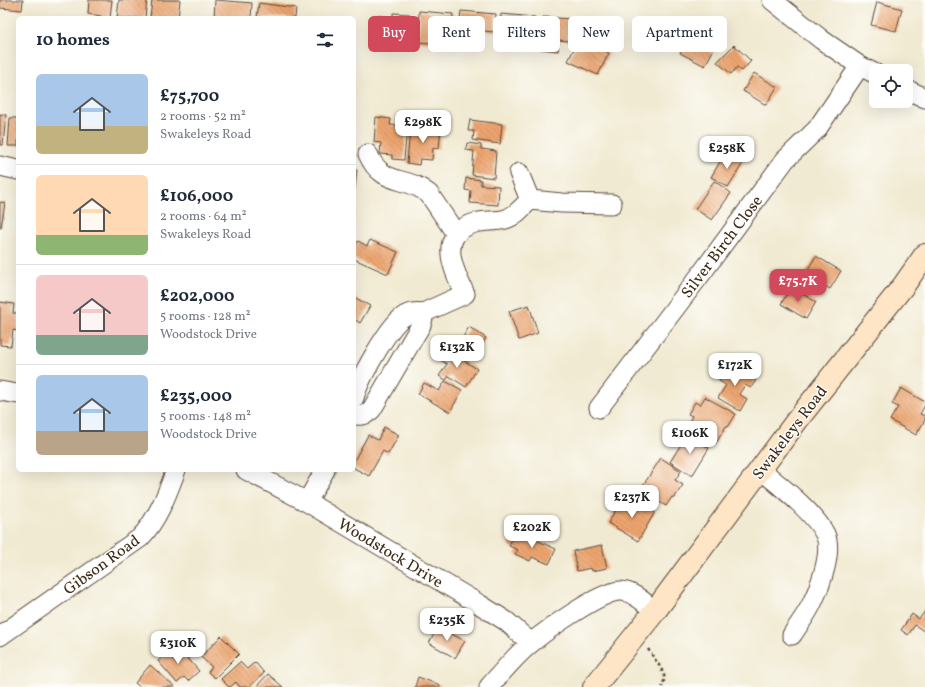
<!DOCTYPE html>
<meta charset="utf-8">
<style>
:root{--surface:#fff;--page:#f2f2f3;--text:#1f2937;--muted:#747a83;--line:#e0e1e3;--accent:#d1495b}
body{margin:0;font-family:Vollkorn,serif;background:var(--page);color:var(--text);height:100vh;display:flex;flex-direction:column;font-size:15px;white-space:nowrap}
*{box-sizing:border-box;margin:0}
p{font-size:13px;color:var(--muted)}
.icon{flex:none;width:22px;height:22px;fill:none;stroke:currentColor;stroke-width:2;stroke-linecap:round;stroke-linejoin:round}
.map{position:relative;flex:1;overflow:hidden}
.details{position:absolute;left:16px;top:16px;width:340px;height:456px;display:flex;flex-direction:column;background:var(--surface);border-radius:6px;box-shadow:0 4px 16px #0002}
.details>*{flex:none}
.hud{position:absolute;left:368px;top:16px;width:380px;height:36px;display:flex;gap:8px}
.buttons{position:absolute;left:869px;top:64px;display:grid;gap:8px}
.buttons a{display:grid;place-items:center;width:44px;height:44px;border-radius:6px;background:var(--surface);box-shadow:0 4px 16px #0002;font-size:20px}
.price{position:absolute;translate:-50% -34px;padding:0 9px;border-radius:8px;background:#fff;color:#222;font-size:13px;line-height:26px;filter:drop-shadow(0 1px 2px #0008)}
.price::after{content:'';position:absolute;left:50%;top:24px;width:12px;height:9px;margin-left:-6px;background:inherit;clip-path:polygon(0 0,100% 0,50% 100%)}
.price.current{background:var(--accent);color:#fff}
ul{padding:0;list-style:none}
li{display:flex;align-items:center;gap:12px;height:100px;padding:0 20px}
li+li{border-top:1px solid var(--line)}
li span{display:grid;place-items:center;flex:none;width:112px;height:80px;border-radius:6px;color:#555}
li>.icon{margin-inline-start:auto}
span .icon{width:48px;height:48px;fill:#fffc;stroke-width:1}
li b{font-size:17px}
h2{display:flex;justify-content:space-between;align-items:center;height:48px;padding:0 20px;font-size:17px}
.chip{padding:0 14px;border-radius:6px;background:var(--surface);box-shadow:0 4px 16px #0002;font-size:14px;line-height:36px}
.chip.current{background:var(--accent);color:#fff}
.map>svg:first-child{display:block}
.building{fill:url(#building-back-hatch)}
.lines{fill:none;stroke-linecap:round;stroke-linejoin:round}
.street-casing{stroke:#564739;stroke-width:21}
.secondary-casing{stroke:#564739;stroke-width:24}
.path{stroke:#564739;stroke-width:2.5;stroke-dasharray:3 3;stroke-linecap:butt}
.street{stroke:#fff;stroke-width:19}
.secondary{stroke:#fde5c5;stroke-width:22}
.labels{text-anchor:middle;stroke-width:3;stroke-linejoin:round;paint-order:stroke}
.street-label{font-size:16px;fill:#3b2a1e;stroke:#fdfcf7}
</style>
<div class="map">
<svg width="925" height="687" viewBox="0 0 925 687">
<defs>
<pattern id="building-back-hatch" width="6" height="6" patternUnits="userSpaceOnUse"><rect width="6" height="6" fill="#eda570"/><path d="M-1 5l2 2M0 0l6 6M5-1l2 2" fill="none" stroke="#c1875b"/></pattern>
</defs>
<rect width="100%" height="100%" fill="#fdfcf7"/>
<filter id="ink" filterUnits="userSpaceOnUse"><feTurbulence type="fractalNoise" baseFrequency=".025" numOctaves="2"/><feDisplacementMap in="SourceGraphic" scale="8" xChannelSelector="R" yChannelSelector="G"/><feConvolveMatrix kernelMatrix="1 2 1 2 8 2 1 2 1" color-interpolation-filters="sRGB"/></filter>
<filter id="wash" filterUnits="userSpaceOnUse"><feTurbulence type="fractalNoise" baseFrequency=".012" numOctaves="4" result="noise"/><feDisplacementMap in="SourceGraphic" scale="16" xChannelSelector="R" yChannelSelector="G"/><feGaussianBlur stdDeviation="0.9" result="paint"/><feColorMatrix in="noise" values="0 0 0 0 0 0 0 0 0 0 0 0 0 0 0 0 0 1.4 0 .05"/><feComposite in="paint" operator="in"/></filter>
<g filter="url(#wash)">
<rect width="100%" height="100%" fill="#f1ead2"/>
<g id="blocks">
<path class="building" d="M0,0H23L22,10L0,8Z
M89,0H112L110,18H101V16L88,14Z
M119,0H147L145,18H117Z
M152,0H180L178,18H150Z
M215,0L252,3L251,18H214Z
M877,2L902,9L896,31L871,25Z
M259,3L296,8L295,18H257Z
M419,11L453,14L451,33H444L443,44L417,42Z
M461,11L496,14L495,32L459,29Z
M393,13L410,14V21L414,22L413,41L407,40V48L371,45L374,15L393,17Z
M501,14L535,17L533,45L525,44L524,47L498,45Z
M543,17L571,19L569,41L559,40L558,51L540,49Z
M703,26L721,35L705,66L680,53L687,40L694,44Z
M579,39L609,53L598,75L568,61Z
M734,45L751,61L742,71L737,67L731,74L717,62Z
M754,73L777,87L766,105L743,91Z
M0,114L6,115L3,145H0Z
M376,117L391,119L390,125L407,126L404,160L392,159V155L380,154L381,143L374,142Z
M10,118H18V146H8Z
M470,120L502,124L500,144L473,140L474,131H468Z
M427,124L441,125L439,149L433,148L432,160L420,159L419,165L407,163L410,129L426,130Z
M467,143L481,145V149L496,151L494,178L472,175L474,151L466,150Z
M726,152L743,163L728,187L711,177Z
M354,170H357L355,190H354Z
M466,178L481,180V185L499,186L498,205L470,203L471,191L465,190Z
M714,181L731,193L712,220L695,209Z
M0,202L5,203L1,228H0Z
M370,240L398,252L388,274L354,259V249L358,241L367,246Z
M816,256L841,271L830,289L805,274Z
M791,287L816,302L806,319L781,304Z
M354,297L370,306L360,323L354,319Z
M0,302L14,304L13,313H18V331L13,330L11,346L0,345Z
M529,305L538,333L519,340L509,311Z
M469,327L486,338L473,359L456,349Z
M447,350L477,369L466,387L449,376L446,380L439,376L447,364L440,360Z
M729,364L756,380L751,388L745,385L739,394L747,399L740,411L718,398L726,385L719,381Z
M445,381L462,390L450,412L418,394L424,383L439,391Z
M901,388L925,402V405L920,414L925,416V420L916,435L890,420L898,407L892,404Z
M705,397L736,414L728,427L726,426L716,443L687,426L692,416L688,414L695,402L700,405Z
M384,427L399,435L388,454L383,451L369,476L354,468V461L368,435L378,440Z
M687,435L709,448L692,476L670,462Z
M661,458L681,471L675,480L683,485L674,498L672,497L666,506L640,490Z
M633,498L655,512L638,541L608,523L621,501L629,505Z
M514,534L524,538L525,535L556,549L549,564L532,557L530,561L515,554L518,550L509,546Z
M602,545L607,568L592,571L591,568L577,571L573,551Z
M925,611V632L915,625L908,635L901,630L912,614L919,619Z
M438,627L465,641L455,658L429,643Z
M221,636L239,654L215,678L208,672L212,667L201,657Z
M176,645L199,671L188,681L184,677L177,683L158,661Z
M240,662L247,669L255,662L264,673L249,687H240L236,682L230,687H229L221,679Z
M150,665L175,687H140L135,683Z
M268,674L283,687H256Z
M418,677L440,685V687H415Z"/>
</g>
</g>
<g filter="url(#ink)">
<use href="#blocks" fill-opacity="0" stroke="#564739" stroke-width="1"/>
<g class="lines">
<g class="street-casing">
<path id="street" d="M772,0L822,40L860,66L876,74
M906,89L925,98
M368,154C382,187 407,175 429,194L456,234
M0,166L18,170
M519,173L530,200L562,203L612,204
M423,313L465,294C453,269 436,234 475,223C485,220 496,222 506,219C516,216 523,206 530,200
M0,391L18,394
M354,398C358,381 388,327 403,317C408,313 416,312 423,313V318L421,325L372,409C367,414 364,416 357,415
M599,408L701,274L785,160L817,129L860,66
M760,469C779,485 814,512 825,534C833,551 821,584 813,601C808,613 799,624 792,635
M246,470L307,502L479,604L506,621L531,643
M307,502L325,470
M0,636L140,538C158,519 167,494 176,470
M489,687C502,672 516,655 531,643C547,630 602,590 621,591C633,591 646,604 655,611"/>
</g>
<g class="secondary-casing">
<path id="secondary" d="M594,687L655,611L798,419L904,285L925,255"/>
</g>
<path class="path" d="M648,649L661,668L665,678L662,687"/>
<use href="#street" class="street"/>
<use href="#secondary" class="secondary"/>
</g>
</g>
<g class="labels">
<g class="street-label">
<text transform="translate(721 246) rotate(-53)" y="6">Silver Birch Close</text>
<text transform="translate(789 432) rotate(-53)" y="6">Swakeleys Road</text>
<text transform="translate(391 552) rotate(31)" y="6">Woodstock Drive</text>
<text transform="translate(101 564) rotate(-36)" y="6">Gibson Road</text>
</g>
</g>
</svg>
<div class="buttons">
<a><svg class="icon" aria-label="locate" viewBox="0 0 24 24"><circle cx="12" cy="12" r="6"/><path d="M12 2v4M12 18v4M2 12h4M18 12h4"/></svg></a>
</div>
<b class="price" style="left:423px;top:144px">£298K</b>
<b class="price" style="left:727px;top:170px">£258K</b>
<b class="price current" style="left:798px;top:303px">£75.7K</b>
<b class="price" style="left:457px;top:369px">£132K</b>
<b class="price" style="left:735px;top:387px">£172K</b>
<b class="price" style="left:690px;top:455px">£106K</b>
<b class="price" style="left:632px;top:519px">£237K</b>
<b class="price" style="left:532px;top:549px">£202K</b>
<b class="price" style="left:447px;top:642px">£235K</b>
<b class="price" style="left:178px;top:665px">£310K</b>
<div class="hud">
<a class="chip current">Buy</a>
<a class="chip">Rent</a>
<a class="chip">Filters</a>
<a class="chip">New</a>
<a class="chip">Apartment</a>
</div>
<section class="details">
<h2>10 homes<svg class="icon" aria-label="filters" viewBox="0 0 24 24"><path d="M4 7h16M4 17h16"/><circle cx="9" cy="7" r="2"/><circle cx="15" cy="17" r="2"/></svg></h2>
<ul>
<li><span style="background:linear-gradient(#a9c7e8 65%,#c2b280 0)"><svg class="icon" aria-label="home" viewBox="0 0 24 24"><path d="M3 11l9-7 9 7M6 9v11h12V9"/></svg></span><div><b>£75,700</b><p>2 rooms · 52 m²</p><p>Swakeleys Road</p></div></li>
<li><span style="background:linear-gradient(#ffd9b3 75%,#8fb573 0)"><svg class="icon" aria-label="home" viewBox="0 0 24 24"><path d="M3 11l9-7 9 7M6 9v11h12V9"/></svg></span><div><b>£106,000</b><p>2 rooms · 64 m²</p><p>Swakeleys Road</p></div></li>
<li><span style="background:linear-gradient(#f6c9c9 75%,#7fa58c 0)"><svg class="icon" aria-label="home" viewBox="0 0 24 24"><path d="M3 11l9-7 9 7M6 9v11h12V9"/></svg></span><div><b>£202,000</b><p>5 rooms · 128 m²</p><p>Woodstock Drive</p></div></li>
<li><span style="background:linear-gradient(#a9c7e8 70%,#b9a48a 0)"><svg class="icon" aria-label="home" viewBox="0 0 24 24"><path d="M3 11l9-7 9 7M6 9v11h12V9"/></svg></span><div><b>£235,000</b><p>5 rooms · 148 m²</p><p>Woodstock Drive</p></div></li>
</ul>
</section>
</div>
